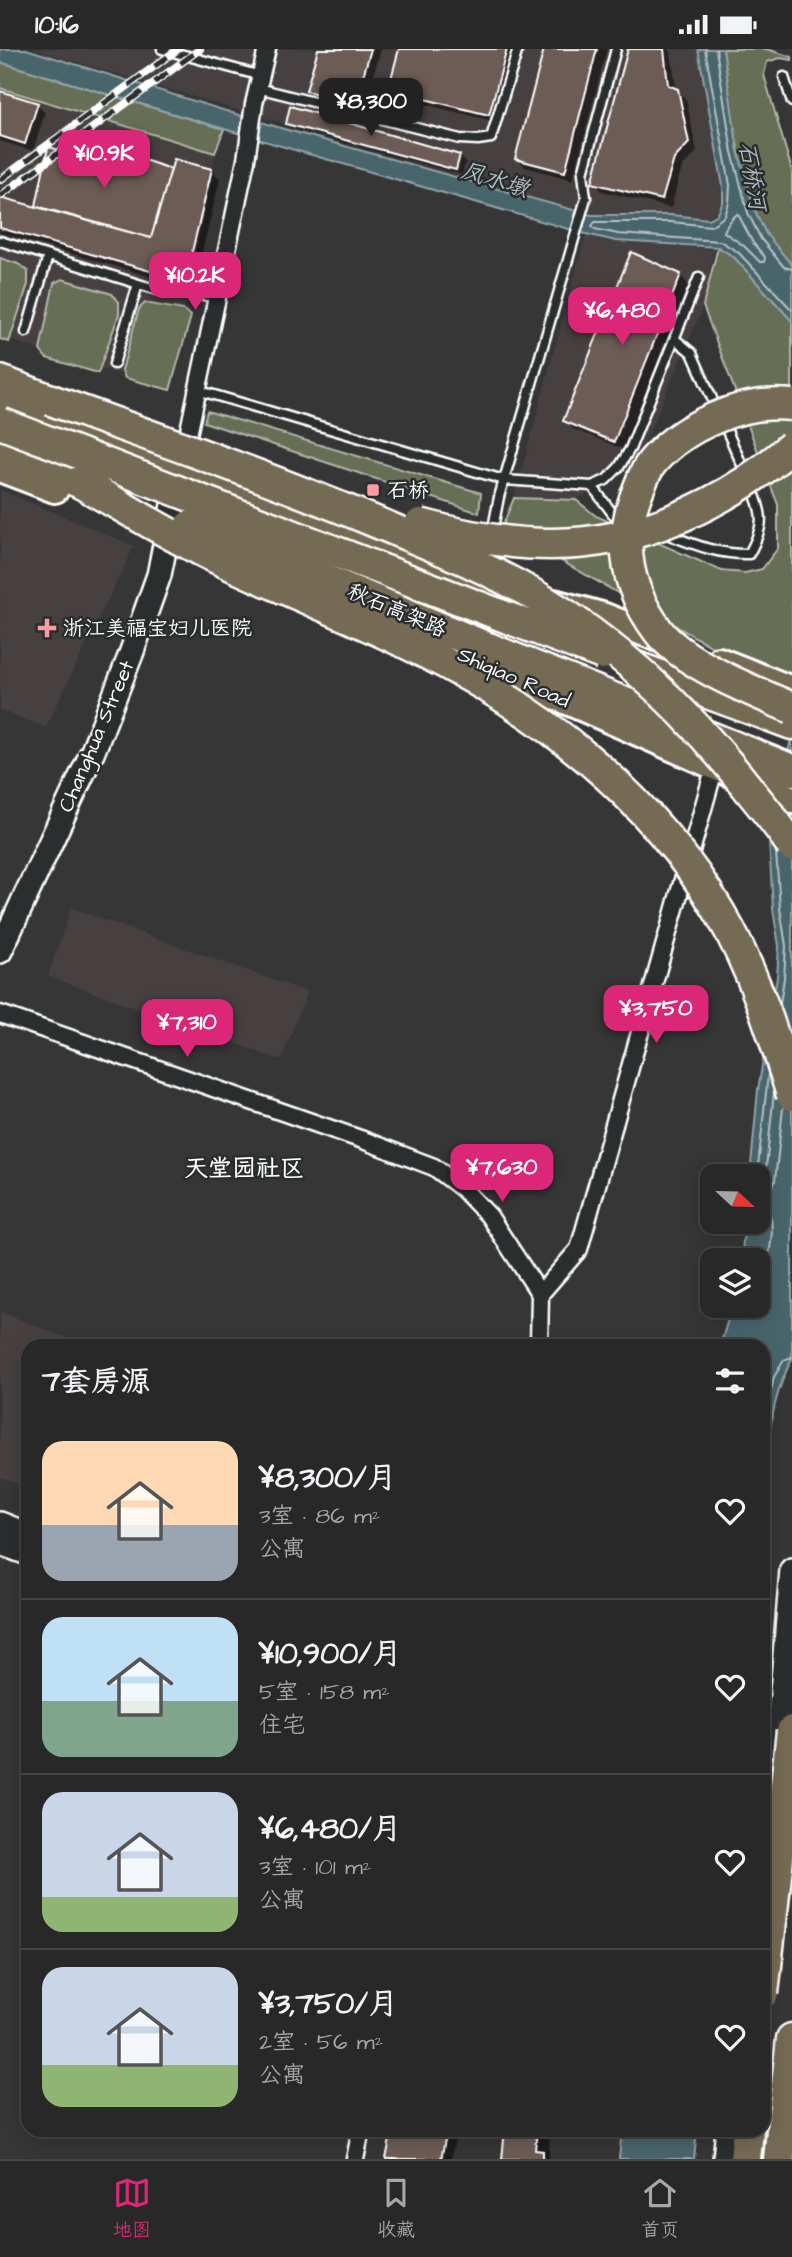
<!DOCTYPE html>
<html lang="zh">
<meta charset="utf-8">
<style>
:root{--surface:#292828;--page:#353434;--text:#f1f3f6;--muted:#a5a6a8;--line:#454445;--accent:#db2777}
body{margin:0;font-family:"Architects Daughter","LXGW WenKai TC",sans-serif;background:var(--page);color:var(--text);height:100vh;display:flex;flex-direction:column;font-size:26px;white-space:nowrap}
*{box-sizing:border-box;margin:0}
p{font-size:23px;color:var(--muted)}
.icon{flex:none;width:38px;height:38px;fill:none;stroke:currentColor;stroke-width:2;stroke-linecap:round;stroke-linejoin:round}
.map{position:relative;flex:1;overflow:hidden}
.drawer{position:absolute;left:21px;top:1290px;width:749px;height:798px;display:flex;flex-direction:column;background:var(--surface);border-radius:21px;box-shadow:0 4px 18px #0003,0 0 0 2px var(--line)}
.drawer>*{flex:none}
.needle{width:46px;rotate:112deg}
.controls{position:absolute;left:700px;top:1115px;display:grid;gap:14px}
.controls a{display:grid;place-items:center;width:70px;height:70px;border-radius:14px;background:var(--surface);box-shadow:0 4px 18px #0003,0 0 0 2px var(--line);font-size:35px}
.price{position:absolute;translate:-50% -60px;padding:0 16px;border-radius:14px;background:var(--accent);color:#fff;font-size:23px;line-height:46px;filter:drop-shadow(0 2px 4px #0008)}
.price::after{content:'';position:absolute;left:50%;top:42px;width:21px;height:16px;margin-left:-10px;background:inherit;clip-path:polygon(0 0,100% 0,50% 100%)}
.price.active{background:#222;color:#fff}
ul{padding:0;list-style:none}
li{display:flex;align-items:center;gap:21px;height:175px;padding:0 21px}
li+li{border-top:2px solid var(--line)}
li span{display:grid;place-items:center;flex:none;width:196px;height:140px;border-radius:21px;color:#555}
li>.icon{margin-inline-start:auto}
span .icon{width:84px;height:84px;fill:#fffc;stroke-width:1}
li b{font-size:30px}
h2{display:flex;justify-content:space-between;align-items:center;height:84px;padding:0 21px;font-size:30px}
.status{display:flex;justify-content:space-between;align-items:center;height:49px;padding:0 35px;background:var(--surface);direction:ltr}
.status svg{height:19px;fill:currentColor}
.tabs{display:flex;justify-content:space-around;align-items:center;height:98px;border-top:2px solid var(--line);background:var(--surface);font-size:19px;color:var(--muted)}
.tabs a{display:grid;justify-items:center;gap:4px}
.tabs .active{color:var(--accent)}
.map>svg:first-child{display:block}
.built{fill:#474140}
.green{fill:#666e54;stroke:#b2b6aa;stroke-width:2}
.water{fill:#48656c;stroke:#91a3a7;stroke-width:2}
.shadow{fill:#0007}
.lines{fill:none;stroke-linecap:round;stroke-linejoin:round}
.shore{stroke:#b6c1c4;stroke-width:2}
.building{fill:#6d5c57;stroke:#fff;stroke-width:2}
.lane-casing{stroke:#fff;stroke-width:13}
.street-casing{stroke:#fff;stroke-width:21}
.secondary-casing{stroke:#fff;stroke-width:28}
.primary-casing{stroke:#fff;stroke-width:32}
.highway-casing{stroke:#fff;stroke-width:35}
.lane{stroke:#2a2d2e;stroke-width:8}
.street{stroke:#2a2d2e;stroke-width:16}
.secondary{stroke:#2a2d2e;stroke-width:23}
.primary{stroke:#756b52;stroke-width:26}
.highway{stroke:#756b52;stroke-width:30}
.rail-casing{stroke:#fff;stroke-width:8}
.rail{stroke:#2a2d2e;stroke-width:5;stroke-dasharray:16;stroke-linecap:butt}
.highway-bridge-casing{stroke:#fff;stroke-width:35;stroke-linecap:butt}
.highway-bridge{stroke:#756b52;stroke-width:30}
.poi-dot{fill:#ff9aa2;stroke:#2a2d2e;stroke-width:2.5}
.labels{text-anchor:middle;stroke-width:5;stroke-linejoin:round;paint-order:stroke}
.poi-label{font-size:21px;fill:#fff;stroke:#2a2d2e;text-anchor:start}
.street-label{font-size:21px;fill:#fff;stroke:#2a2d2e}
.water-label{font-size:23px;font-style:italic;fill:#adbabd;stroke:#2a2d2e}
.quarter-label{font-size:24px;font-weight:bold;fill:#fff;stroke:#2a2d2e}
</style>
<div class="status"><b>10:16</b><svg viewBox="0 0 49 12"><path d="M0 12V9h3v3zM5 12V6h3v6zM10 12V3h3v9zM15 12V0h3v12zM26 1h20v11H26zM47 4h2v5h-2z"/></svg></div>
<div class="map">
<svg width="792" height="2110" viewBox="0 0 792 2110">
<rect width="100%" height="100%" fill="#373636"/>
<filter id="ink" filterUnits="userSpaceOnUse"><feTurbulence type="fractalNoise" baseFrequency=".0143" numOctaves="2"/><feDisplacementMap in="SourceGraphic" scale="14" xChannelSelector="R" yChannelSelector="G"/><feConvolveMatrix kernelMatrix="1 2 1 2 8 2 1 2 1" color-interpolation-filters="sRGB"/></filter>
<g filter="url(#ink)">
<path class="built" d="M33,0H698L723,137V153L718,165L709,170L671,166H591Z
M0,41L215,104L170,341L0,288Z
M586,185L616,192L714,200L703,258L646,391L626,422L576,451L514,449Z
M0,441L134,497L46,678L0,661Z
M71,859L307,943L281,1011L48,927Z
M0,1263L88,1297H28V1438L0,1428Z"/>
<path class="green" d="M723,0H766L792,8V11L780,9L767,13L764,26L792,122V216C783,206 772,195 765,183C737,132 732,57 723,0Z
M0,13L224,80L215,104L0,39Z
M718,198L734,208L792,272V630L711,597L502,478L514,449L576,451L596,467L722,522L745,524L762,520L778,499V456L703,257Z
M0,209L18,215L28,222V235L9,293L0,290Z
M62,230L112,245L119,253V265L98,324L46,309L40,301L54,234Z
M145,254L183,261L191,267L170,341L125,329L122,321L139,260Z
M207,362L481,444L479,464L204,373Z"/>
<path class="water" d="M0,0H26L284,80L591,166H671L709,170L718,165L723,153V137L698,0H723L738,102L755,162L766,185L792,216V272L734,208L718,198L616,192L586,185L298,102L0,13Z
M792,685V1310C772,1347 770,1384 763,1425V1297H720L732,1257L758,1256V1211H741L745,1173L758,1172V1127H750L758,1041L777,928L779,897L773,860L769,792Z
M622,2081H697L694,2110H619Z"/>
<path class="shadow" d="M320,0H381L363,61L317,50L308,41Z
M401,0H517L497,73L399,49L390,40Z
M546,0H607L573,131L525,118L517,110Z
M629,0H668L671,3L676,41L686,50L697,103L682,118L671,159L602,142L594,134Z
M0,44L37,55L45,64L33,102L0,92Z
M288,74L459,107L466,113L462,126L295,80Z
M49,100L111,116L115,103L172,122L211,121L220,130L193,240L0,184V149L37,160Z
M680,226L688,235L623,400L573,380L565,371Z
M394,2081H457L451,2110H388Z
M506,2081H550L549,2110H503Z"/>
<g class="lines">
<path class="shore" d="M705,0L730,136L729,154L725,167L711,177L671,173H595L592,177L595,180L618,185L720,192L738,203L792,261
M716,0L732,103L748,164L761,190L784,218L792,220
M738,165L753,194L765,208L764,213H760L744,197L724,183C725,179 734,166 738,165Z
M776,803L780,859L786,897L784,929L780,955
M757,1127L768,1025
M758,1140L765,1128L774,1043
M758,1231C769,1219 775,1181 770,1166C768,1160 764,1156 762,1151L770,1142L775,1132L783,1059
M763,1378L774,1328L784,1311L792,1308"/>
</g>
<path class="building" d="M318,0H371L355,54L306,42Z
M399,0H507L489,66L388,41Z
M544,0H597L565,123L515,110Z
M628,0H664L668,36L678,40L689,94L674,110L662,151L592,134Z
M0,42L38,54L25,95L0,87Z
M290,57L460,106L456,121L286,75Z
M48,98L110,113L114,101L171,120L151,189L36,157Z
M174,110L212,120L185,232L0,179V148L151,189Z
M631,203L681,225L614,393L563,372Z
M392,2081H447L441,2110H386Z
M505,2081H537L535,2101L543,2102V2110H502Z"/>
<g class="lines">
<g class="lane-casing">
<path id="lane" d="M162,0L261,27
M784,28L792,53
M258,39L460,90L478,91L491,89L518,0
M0,192L158,241L217,248
M26,283L48,207
M675,290L692,304L717,361
M114,315L138,235
M197,341L504,431L592,437L606,431L619,418L630,400L699,228
M723,373L746,425
M592,437L613,465L622,469
M492,484L499,448L586,149L583,124L616,0
M664,484C693,495 718,506 749,505C765,476 764,466 751,436"/>
</g>
<g class="street-casing">
<path id="street" d="M184,405L246,111L254,55L267,0
M0,965L363,1091L434,1118L463,1140L489,1167L540,1245L539,1297
M540,1245L579,1200L715,717
M355,2110L361,2081"/>
</g>
<g class="secondary-casing">
<path id="secondary" d="M0,902L93,702L131,605L159,526L179,426
M0,1475L28,1486
M0,1494L28,1504
M777,1706L792,1521
M763,1732L792,1735
M725,2110L728,2081"/>
</g>
<g class="primary-casing">
<path id="primary" d="M0,355L462,529L513,543
M0,419L55,440
M554,554L605,568L673,595
M409,582L792,751
M719,612L792,641"/>
</g>
<g class="highway-casing">
<path id="highway" d="M0,332L51,351
M0,403L79,433
M488,599L792,721
M631,616L792,675
M745,2110L748,2081
M779,2110L792,1990"/>
</g>
<use href="#lane" class="lane"/>
<use href="#street" class="street"/>
<use href="#secondary" class="secondary"/>
<use href="#primary" class="primary"/>
<use href="#highway" class="highway"/>
<g class="rail-casing">
<path id="rail" d="M0,131L178,0
M0,147L200,0"/>
</g>
<use href="#rail" class="rail"/>
<g class="highway-bridge-casing">
<path id="highway-bridge" d="M51,351C162,391 273,430 383,476C435,498 487,518 536,547C619,596 688,663 747,738C762,757 779,776 792,797
M792,356C764,353 740,358 715,369C691,379 671,392 654,411C645,421 640,436 635,449C618,497 628,542 659,583C684,615 755,643 792,659
M0,374L602,605
M79,433C126,459 174,490 223,512C287,542 353,568 416,599C538,659 650,745 720,864C753,920 773,983 792,1046
M420,475C481,492 549,502 612,489C677,476 743,441 792,397
M190,477L292,517L488,599
M763,1944L792,1682"/>
</g>
<use href="#highway-bridge" class="highway-bridge"/>
</g>
</g>
<g class="poi-dot">
<rect x="366" y="434" width="14" height="14" rx="3.5"/>
<path d="M43.5 568.5h7v7h7v7h-7v7h-7v-7h-7v-7h7z"/>
</g>
<g class="labels">
<g class="poi-label">
<text x="387" y="448">石桥</text>
<text x="63" y="586">浙江美福宝妇儿医院</text>
</g>
<g class="street-label">
<text transform="translate(397 561) rotate(23)" y="7">秋石高架路</text>
<text transform="translate(514 628) rotate(24)" y="7">Shiqiao Road</text>
<text transform="translate(96 687) rotate(-67)" y="7">Changhua Street</text>
</g>
<g class="water-label">
<text transform="translate(753 127) rotate(80)" y="8">石桥河</text>
<text transform="translate(495 130) rotate(17)" y="8">凤水墩</text>
</g>
<g class="quarter-label">
<text x="244" y="1127">天堂园社区</text>
</g>
</g>
</svg>
<div class="controls">
<a><svg class="needle" viewBox="-14 -14 28 28"><path d="M0-13l5 13h-10z" fill="#e53935"/><path d="M0 13l5-13h-10z" fill="#a5a6a8"/></svg></a>
<a><svg class="icon" aria-label="layers" viewBox="0 0 24 24"><path d="M12 4l9 5-9 5-9-5zM3 14l9 5 9-5"/></svg></a>
</div>
<b class="price active" style="left:371px;top:89px">¥8,300</b>
<b class="price" style="left:104px;top:141px">¥10.9K</b>
<b class="price" style="left:195px;top:263px">¥10.2K</b>
<b class="price" style="left:622px;top:298px">¥6,480</b>
<b class="price" style="left:656px;top:996px">¥3,750</b>
<b class="price" style="left:187px;top:1010px">¥7,310</b>
<b class="price" style="left:502px;top:1155px">¥7,630</b>
<section class="drawer">
<h2>7套房源<svg class="icon" aria-label="filters" viewBox="0 0 24 24"><path d="M4 7h16M4 17h16"/><circle cx="9" cy="7" r="2"/><circle cx="15" cy="17" r="2"/></svg></h2>
<ul>
<li><span style="background:linear-gradient(#ffd9b3 60%,#9aa5b1 0)"><svg class="icon" aria-label="home" viewBox="0 0 24 24"><path d="M3 11l9-7 9 7M6 9v11h12V9"/></svg></span><div><b>¥8,300/月</b><p>3室 · 86 m²</p><p>公寓</p></div><svg class="icon" aria-label="heart" viewBox="0 0 24 24"><path d="M12 20l-8-8c-3-5 5-10 8-4 3-6 11-1 8 4z"/></svg></li>
<li><span style="background:linear-gradient(#bfe0f5 60%,#7fa58c 0)"><svg class="icon" aria-label="home" viewBox="0 0 24 24"><path d="M3 11l9-7 9 7M6 9v11h12V9"/></svg></span><div><b>¥10,900/月</b><p>5室 · 158 m²</p><p>住宅</p></div><svg class="icon" aria-label="heart" viewBox="0 0 24 24"><path d="M12 20l-8-8c-3-5 5-10 8-4 3-6 11-1 8 4z"/></svg></li>
<li><span style="background:linear-gradient(#c9d6e8 75%,#8fb573 0)"><svg class="icon" aria-label="home" viewBox="0 0 24 24"><path d="M3 11l9-7 9 7M6 9v11h12V9"/></svg></span><div><b>¥6,480/月</b><p>3室 · 101 m²</p><p>公寓</p></div><svg class="icon" aria-label="heart" viewBox="0 0 24 24"><path d="M12 20l-8-8c-3-5 5-10 8-4 3-6 11-1 8 4z"/></svg></li>
<li><span style="background:linear-gradient(#c9d6e8 70%,#8fb573 0)"><svg class="icon" aria-label="home" viewBox="0 0 24 24"><path d="M3 11l9-7 9 7M6 9v11h12V9"/></svg></span><div><b>¥3,750/月</b><p>2室 · 56 m²</p><p>公寓</p></div><svg class="icon" aria-label="heart" viewBox="0 0 24 24"><path d="M12 20l-8-8c-3-5 5-10 8-4 3-6 11-1 8 4z"/></svg></li>
</ul>
</section>
</div>
<nav class="tabs">
<a class="active"><svg class="icon" aria-label="map" viewBox="0 0 24 24"><path d="M3 6l6-2 6 2 6-2v14l-6 2-6-2-6 2zM9 4v14M15 6v14"/></svg>地图</a>
<a><svg class="icon" aria-label="saved" viewBox="0 0 24 24"><path d="M7 4h10v16l-5-4-5 4z"/></svg>收藏</a>
<a><svg class="icon" aria-label="home" viewBox="0 0 24 24"><path d="M3 11l9-7 9 7M6 9v11h12V9"/></svg>首页</a>
</nav>
